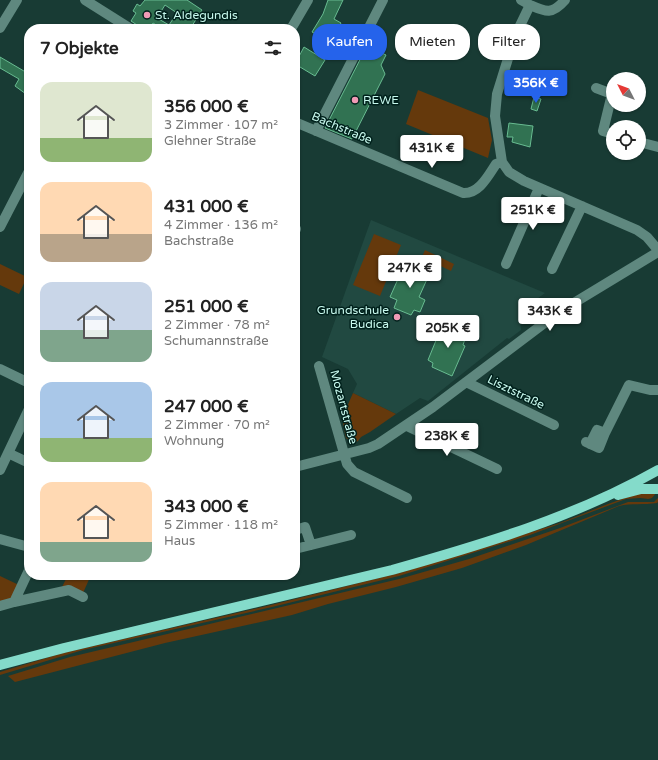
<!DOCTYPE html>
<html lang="de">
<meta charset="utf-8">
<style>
:root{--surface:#fff;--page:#f2f2f2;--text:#222;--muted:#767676;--accent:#2563eb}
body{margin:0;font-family:"Varela Round",sans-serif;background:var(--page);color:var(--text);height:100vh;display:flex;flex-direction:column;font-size:15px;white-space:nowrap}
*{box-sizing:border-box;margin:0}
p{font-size:13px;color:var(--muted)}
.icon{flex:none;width:22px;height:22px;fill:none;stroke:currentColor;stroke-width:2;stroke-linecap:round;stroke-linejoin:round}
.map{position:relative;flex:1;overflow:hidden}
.details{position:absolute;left:24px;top:24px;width:276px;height:556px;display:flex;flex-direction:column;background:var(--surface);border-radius:16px;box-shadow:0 1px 3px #0004}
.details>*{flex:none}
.hud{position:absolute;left:312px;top:24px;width:286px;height:36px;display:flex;gap:8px}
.needle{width:26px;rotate:312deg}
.fabs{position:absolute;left:606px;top:72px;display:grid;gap:8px}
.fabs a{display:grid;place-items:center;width:40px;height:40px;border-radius:50%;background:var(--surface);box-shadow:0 1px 3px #0004;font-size:20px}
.price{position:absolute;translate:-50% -34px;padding:0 9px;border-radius:4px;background:#fff;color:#222;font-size:13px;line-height:26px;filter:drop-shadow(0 1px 2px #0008)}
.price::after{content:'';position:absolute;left:50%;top:24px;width:12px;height:9px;margin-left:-6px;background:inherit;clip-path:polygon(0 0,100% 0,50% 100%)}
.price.selected{background:var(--accent);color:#fff}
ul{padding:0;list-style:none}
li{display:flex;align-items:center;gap:12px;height:100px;padding:0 16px}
li span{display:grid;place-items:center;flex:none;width:112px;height:80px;border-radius:12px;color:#555}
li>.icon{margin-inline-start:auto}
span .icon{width:48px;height:48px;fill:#fffc;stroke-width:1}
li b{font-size:17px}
h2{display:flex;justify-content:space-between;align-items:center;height:48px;padding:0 16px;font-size:17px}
.pill{padding:0 14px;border-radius:16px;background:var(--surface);box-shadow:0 1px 3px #0004;font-size:14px;line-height:36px}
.pill.selected{background:var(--accent);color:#fff}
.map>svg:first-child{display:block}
.built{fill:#214941}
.green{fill:#65390c}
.building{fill:#317252;stroke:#68bc91;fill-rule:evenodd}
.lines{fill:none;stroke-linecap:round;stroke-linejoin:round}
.minor{stroke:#5f887f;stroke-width:10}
.major{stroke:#84dbca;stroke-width:10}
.poi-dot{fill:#f09ab5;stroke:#00211c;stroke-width:1.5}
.labels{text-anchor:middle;stroke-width:3;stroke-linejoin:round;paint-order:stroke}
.poi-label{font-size:12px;fill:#c8f9ee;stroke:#00211c;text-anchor:start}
.street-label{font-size:12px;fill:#c8f9ee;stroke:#00211c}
</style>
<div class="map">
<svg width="658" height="760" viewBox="0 0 658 760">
<rect width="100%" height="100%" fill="#183b34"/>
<path class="built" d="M371,220L545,293L526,307L529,311L520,319L521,330L509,339L507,338L428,401L420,398L396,414L353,393L357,384L348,369L322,357Z"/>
<path class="green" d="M418,90L488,118L492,140L488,158L406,124Z
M374,234L401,245L380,296L353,285Z
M425,250L454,264L451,271L422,257Z
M0,264L27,277L19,294L0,285Z
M353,393L396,414L370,432L361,437L358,441L354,443L346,438L342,418Z
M642,492H656C652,501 649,499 640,498C635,498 630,499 626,499L530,535L399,576L272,607L83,650L0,675V672L63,653L271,605L403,572L560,523L608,504Z
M658,498V502L657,503C644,505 632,503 619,506L526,545L462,568L396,587L328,604L292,615L165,643L15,682L8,676L70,657L399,579L469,559L560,528L628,502H654Z
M68,575H91L83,593L61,589Z
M0,576L19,585L13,597L0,603Z"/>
<path class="building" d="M145,0H187L202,10L190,29H163L153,23L149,29H143L131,21L136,13L133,11L137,4L140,6ZM165,5L177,13L169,25L157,18Z
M328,0H343L334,19L341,23L330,42L312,32L323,14Z
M367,46L386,55L381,65L385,74L352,139L325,128Z
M304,47L325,60L315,76L295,64Z
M0,57L29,74V89L26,94L15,86L19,79L0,68Z
M534,97L541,99L537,111L531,109Z
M509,123L533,126L530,147L512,142L513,137H507Z
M406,261L425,269L422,274L428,277L419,297L425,300L420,312L414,310L411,315L394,308L397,300L390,297Z
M447,321L466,329L462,338L465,339L463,345L465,346L452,376L432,367L433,363L428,360L437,338L440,339Z"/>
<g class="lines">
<path class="minor" d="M85,0L131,29
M521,0L530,5L515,36L497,94L495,116L502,162L509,172L524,181L637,230L647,237L658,250
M530,5C546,12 552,15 565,0
M0,28L17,0
M291,29L308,0
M596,88L612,94L603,131L613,134
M295,122L463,193C479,194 488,176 496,164L502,162
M316,131L383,0
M639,142L658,147
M0,227L29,171
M295,227L296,229L295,231
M506,264L539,188
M552,269L582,206
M319,366L347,464L354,472L407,498
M0,369L29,383
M466,382L554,425
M407,426L497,469
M605,433L629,385L650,390H658
M586,442L599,448L605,433L597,430L590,444
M8,453L29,463
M295,467L369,448L378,444L433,407L559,312L658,252
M0,470L29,409
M295,530L305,527L311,545
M0,539L29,547
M295,549L351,535
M29,570L14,602L69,590L83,597
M0,606L14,602"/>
<path class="major" d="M618,495L641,489H658
M0,665L64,648L392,570C484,544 575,517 658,470"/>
</g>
<g class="poi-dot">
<circle cx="147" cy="15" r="4"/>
<circle cx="355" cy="100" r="4"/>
<circle cx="397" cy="317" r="4"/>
</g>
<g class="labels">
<g class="poi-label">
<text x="155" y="19">St. Aldegundis</text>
<text x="363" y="104">REWE</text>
<text x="389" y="314" text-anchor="end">Grundschule<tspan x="389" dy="14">Budica</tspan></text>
</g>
<g class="street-label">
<text transform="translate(342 128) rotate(23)" y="4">Bachstraße</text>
<text transform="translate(516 392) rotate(26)" y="4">Lisztstraße</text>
<text transform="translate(344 407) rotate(75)" y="4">Mozartstraße</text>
</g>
</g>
</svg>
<div class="fabs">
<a><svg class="needle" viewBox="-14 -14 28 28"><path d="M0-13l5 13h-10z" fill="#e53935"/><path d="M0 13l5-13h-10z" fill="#767676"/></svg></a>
<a><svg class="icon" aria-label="locate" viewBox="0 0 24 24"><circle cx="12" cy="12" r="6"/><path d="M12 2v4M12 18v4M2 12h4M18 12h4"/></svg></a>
</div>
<b class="price selected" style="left:536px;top:104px">356K €</b>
<b class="price" style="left:432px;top:169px">431K €</b>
<b class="price" style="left:533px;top:231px">251K €</b>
<b class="price" style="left:410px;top:289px">247K €</b>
<b class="price" style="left:550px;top:332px">343K €</b>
<b class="price" style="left:448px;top:349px">205K €</b>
<b class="price" style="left:447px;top:457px">238K €</b>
<div class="hud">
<a class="pill selected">Kaufen</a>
<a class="pill">Mieten</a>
<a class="pill">Filter</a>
</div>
<section class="details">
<h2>7 Objekte<svg class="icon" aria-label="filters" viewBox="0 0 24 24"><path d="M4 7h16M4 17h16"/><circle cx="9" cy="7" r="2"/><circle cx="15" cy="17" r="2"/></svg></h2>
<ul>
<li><span style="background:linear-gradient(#dfe7d0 70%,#8fb573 0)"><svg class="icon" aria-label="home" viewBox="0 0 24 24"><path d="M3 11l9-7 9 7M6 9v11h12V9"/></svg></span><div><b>356 000 €</b><p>3 Zimmer · 107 m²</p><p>Glehner Straße</p></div></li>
<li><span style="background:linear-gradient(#ffd9b3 65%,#b9a48a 0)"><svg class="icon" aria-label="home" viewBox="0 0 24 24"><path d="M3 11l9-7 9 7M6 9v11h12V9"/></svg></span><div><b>431 000 €</b><p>4 Zimmer · 136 m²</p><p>Bachstraße</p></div></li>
<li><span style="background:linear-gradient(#c9d6e8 60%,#7fa58c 0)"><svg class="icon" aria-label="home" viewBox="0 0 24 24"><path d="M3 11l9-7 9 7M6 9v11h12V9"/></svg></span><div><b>251 000 €</b><p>2 Zimmer · 78 m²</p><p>Schumannstraße</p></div></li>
<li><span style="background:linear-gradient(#a9c7e8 70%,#8fb573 0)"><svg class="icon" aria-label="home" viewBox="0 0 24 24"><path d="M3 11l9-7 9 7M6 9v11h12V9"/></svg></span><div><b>247 000 €</b><p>2 Zimmer · 70 m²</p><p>Wohnung</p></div></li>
<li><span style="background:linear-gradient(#ffd9b3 75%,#7fa58c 0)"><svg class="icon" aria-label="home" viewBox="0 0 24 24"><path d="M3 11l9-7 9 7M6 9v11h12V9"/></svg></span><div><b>343 000 €</b><p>5 Zimmer · 118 m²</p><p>Haus</p></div></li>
</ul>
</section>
</div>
